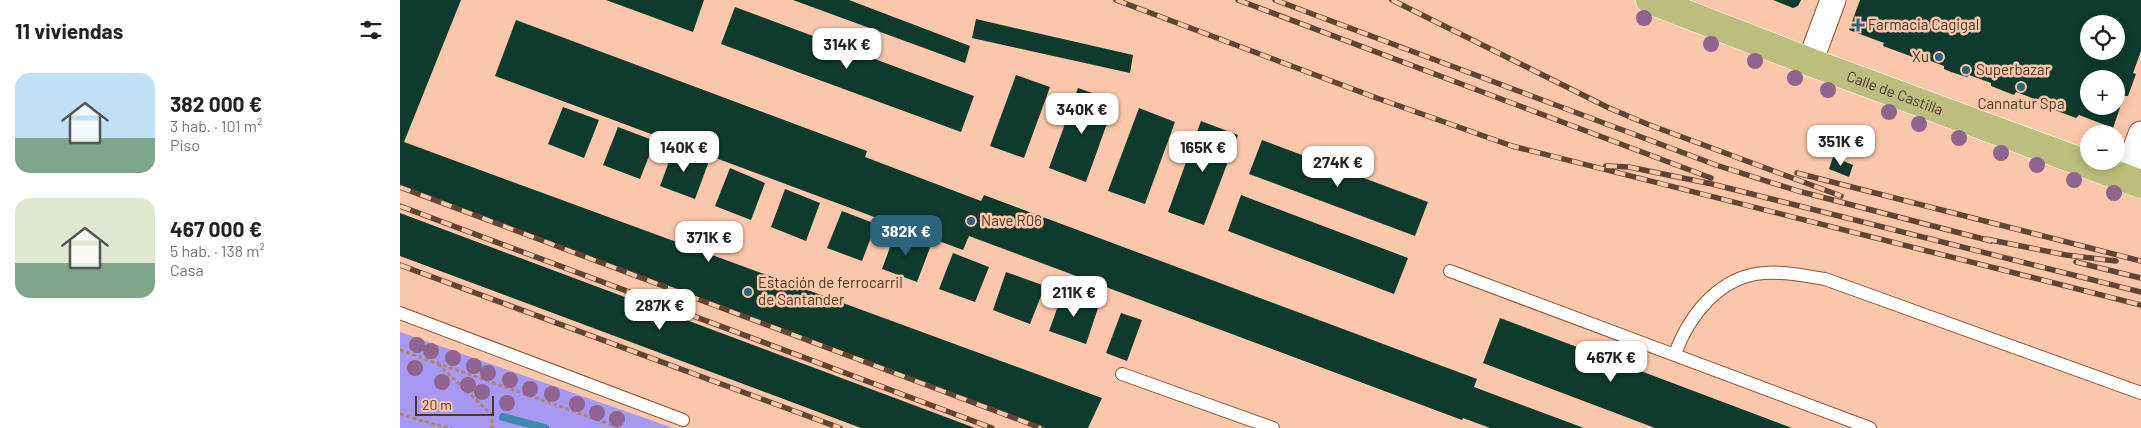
<!DOCTYPE html>
<html lang="es">
<meta charset="utf-8">
<style>
:root{--surface:#fff;--page:#f6f6f6;--text:#202124;--muted:#757577;--accent:#2c647e}
body{margin:0;font-family:Barlow,sans-serif;background:var(--page);color:var(--text);height:100vh;display:flex;flex-direction:column;font-size:19px;white-space:nowrap}
*{box-sizing:border-box;margin:0}
p{font-size:16px;color:var(--muted)}
.icon{flex:none;width:28px;height:28px;fill:none;stroke:currentColor;stroke-width:2;stroke-linecap:round;stroke-linejoin:round}
.map{position:relative;flex:1;overflow:hidden}
.drawer{display:flex;flex-direction:column;background:var(--surface);width:400px}
.drawer>*{flex:none}
.controls{position:absolute;left:1680px;top:15px;display:grid;gap:10px}
.controls a{display:grid;place-items:center;width:45px;height:45px;border-radius:50%;background:var(--surface);box-shadow:0 2px 12px #0003;font-size:25px}
.scale{position:absolute;left:15px;bottom:12px;width:79px;box-sizing:border-box;padding-left:5px;border:2px solid #503627;border-top:0;font-size:14px;line-height:18px;white-space:nowrap;color:#503627;-webkit-text-stroke:4px #fbc7aa;paint-order:stroke}
.price{position:absolute;translate:-50% -42px;padding:0 11px;border-radius:10px;background:#fff;color:#222;font-size:16px;line-height:32px;filter:drop-shadow(0 1px 2px #0008)}
.price::after{content:'';position:absolute;left:50%;top:30px;width:15px;height:11px;margin-left:-8px;background:inherit;clip-path:polygon(0 0,100% 0,50% 100%)}
.price.current{background:var(--accent);color:#fff}
ul{padding:0;list-style:none}
li{display:flex;align-items:center;gap:15px;height:125px;padding:0 15px}
li span{display:grid;place-items:center;flex:none;width:140px;height:100px;border-radius:15px;color:#555}
li>.icon{margin-inline-start:auto}
span .icon{width:60px;height:60px;fill:#fffc;stroke-width:1}
li b{font-size:21px}
h2{display:flex;justify-content:space-between;align-items:center;height:60px;padding:0 15px;font-size:21px}
main{display:flex;flex:1;min-height:0}
.map>svg:first-child{display:block}
.green{fill:#a798f1}
.lines{fill:none;stroke-linecap:round;stroke-linejoin:round}
.stream{stroke:#3a8cac;stroke-width:8}
.building{fill:#0e3b2e;fill-rule:evenodd}
.lane-casing{stroke:#8b5330;stroke-width:14}
.street-casing{stroke:#8b5330;stroke-width:27}
.primary-casing{stroke:#fff;stroke-width:29}
.path{stroke:#af8770;stroke-width:3;stroke-dasharray:4 2.5;stroke-linecap:butt}
.lane{stroke:#fff;stroke-width:12}
.street{stroke:#fff;stroke-width:25}
.primary{stroke:#bcbe7d;stroke-width:28}
.rail-casing{stroke:#614534;stroke-width:5.5}
.rail{stroke:#fbc7aa;stroke-width:4;stroke-dasharray:11;stroke-linecap:butt}
.tree{fill:#8f648e}
.poi-dot{fill:#2c647e;stroke:#fbc7aa;stroke-width:2}
.labels{text-anchor:middle;stroke-width:5;stroke-linejoin:round;paint-order:stroke}
.poi-label{font-size:15px;fill:#503627;stroke:#fbc7aa;text-anchor:start}
.street-label{font-size:15px;fill:#503627;stroke:#fbc7aa}
</style>
<main>
<section class="drawer">
<h2>11 viviendas<svg class="icon" aria-label="filters" viewBox="0 0 24 24"><path d="M4 7h16M4 17h16"/><circle cx="9" cy="7" r="2"/><circle cx="15" cy="17" r="2"/></svg></h2>
<ul>
<li><span style="background:linear-gradient(#bfe0f5 65%,#7fa58c 0)"><svg class="icon" aria-label="home" viewBox="0 0 24 24"><path d="M3 11l9-7 9 7M6 9v11h12V9"/></svg></span><div><b>382 000 €</b><p>3 hab. · 101 m²</p><p>Piso</p></div></li>
<li><span style="background:linear-gradient(#dfe7d0 65%,#7fa58c 0)"><svg class="icon" aria-label="home" viewBox="0 0 24 24"><path d="M3 11l9-7 9 7M6 9v11h12V9"/></svg></span><div><b>467 000 €</b><p>5 hab. · 138 m²</p><p>Casa</p></div></li>
</ul>
</section>
<div class="map">
<svg width="1741" height="428" viewBox="0 0 1741 428">
<rect width="100%" height="100%" fill="#fbc7aa"/>
<path class="green" d="M0,332L273,428H0Z"/>
<g class="lines">
<path class="stream" d="M103,417L145,428"/>
</g>
<path class="building" d="M0,0H61L4,142L702,398L688,428H645L0,187Z
M206,0H304L293,32Z
M393,0H449L570,46L565,63Z
M1373,0H1401L1398,6L1393,8Z
M1460,0H1741V51L1733,73L1736,74L1728,96H1724L1713,128L1679,115L1676,118L1636,103V100L1627,96L1616,92L1614,95L1591,86V83L1569,75L1567,77L1551,72L1544,69V66L1523,58L1521,60L1483,46L1484,43L1449,30ZM1689,24H1716V51H1689ZM1689,79H1716V106H1689Z
M335,7L574,96L561,132L321,44Z
M576,19L733,55L730,73L572,38Z
M116,20L467,151L465,157L581,201L584,195L1077,379L1074,387L1184,428H1090L1063,418L1062,420L569,236L563,250L95,76Z
M616,75L650,87L624,158L590,146Z
M678,88L715,101L686,182L649,168Z
M163,107L199,120L184,158L148,144Z
M739,108L775,122L745,204L708,191Z
M801,121L838,135L804,225L768,212Z
M218,127L255,141L240,179L203,165Z
M862,140L1028,202L1015,236L849,174Z
M274,148L309,161L295,199L260,186Z
M1433,157L1453,165L1449,177L1429,169Z
M330,168L365,183L351,220L315,206Z
M385,189L420,203L406,241L371,227Z
M841,195L1008,258L994,294L828,231Z
M442,211L476,224L462,261L427,248Z
M0,213L575,428H461L0,256Z
M496,231L531,245L517,282L482,269Z
M553,253L589,267L575,302L539,289Z
M606,272L645,286L630,324L593,310Z
M663,292L699,305L686,344L649,331Z
M721,313L742,320L727,361L706,353Z
M1100,318L1392,428H1255L1083,363Z"/>
<g class="lines">
<g class="lane-casing">
<path id="lane" d="M1050,271L1470,428
M0,313L283,420
M1275,354C1289,315 1320,276 1364,273C1384,271 1405,276 1425,279L1741,393
M722,374L873,428"/>
</g>
<g class="street-casing">
<path id="street" d="M1410,62L1433,0
M1725,178L1741,134"/>
</g>
<g class="primary-casing">
<g id="primary">
<path id="s1" d="M1250,0L1410,62L1741,184"/>
</g>
</g>
<path class="path" d="M0,350L221,428
M38,364L91,414L93,426L90,428
M0,414L36,425L52,428"/>
<use href="#lane" class="lane"/>
<use href="#street" class="street"/>
<use href="#primary" class="primary"/>
<g class="rail-casing">
<path id="rail" d="M716,0L974,97L1112,146L1741,305
M838,0L1311,178
M875,0L1316,165L1398,191L1591,241
M992,0L1209,108L1247,124L1441,196
M1206,166L1229,167L1312,184L1741,292
M1397,173L1741,261
M0,187L641,428
M0,206L592,428
M1586,239L1666,255L1716,261
M1676,262L1741,278
M0,265L440,428"/>
</g>
<use href="#rail" class="rail"/>
</g>
<g class="tree">
<circle cx="1244" cy="18" r="8"/>
<circle cx="1311" cy="44" r="8"/>
<circle cx="1355" cy="61" r="8"/>
<circle cx="1395" cy="78" r="8"/>
<circle cx="1428" cy="90" r="8"/>
<circle cx="1489" cy="112" r="8"/>
<circle cx="1519" cy="124" r="8"/>
<circle cx="1559" cy="138" r="8"/>
<circle cx="1601" cy="153" r="8"/>
<circle cx="1637" cy="165" r="8"/>
<circle cx="1674" cy="180" r="8"/>
<circle cx="1714" cy="193" r="8"/>
<circle cx="17" cy="345" r="8"/>
<circle cx="31" cy="351" r="8"/>
<circle cx="53" cy="358" r="8"/>
<circle cx="74" cy="366" r="8"/>
<circle cx="15" cy="368" r="8"/>
<circle cx="88" cy="373" r="8"/>
<circle cx="110" cy="380" r="8"/>
<circle cx="42" cy="382" r="8"/>
<circle cx="68" cy="385" r="8"/>
<circle cx="130" cy="389" r="8"/>
<circle cx="82" cy="392" r="8"/>
<circle cx="152" cy="394" r="8"/>
<circle cx="107" cy="403" r="8"/>
<circle cx="177" cy="404" r="8"/>
<circle cx="197" cy="413" r="8"/>
<circle cx="217" cy="419" r="8"/>
</g>
<g class="poi-dot">
<path d="M1455.5 17.5h5v5h5v5h-5v5h-5v-5h-5v-5h5z"/>
<circle cx="1539" cy="57" r="5"/>
<circle cx="1566" cy="70" r="5"/>
<circle cx="1621" cy="87" r="5"/>
<circle cx="571" cy="221" r="5"/>
<circle cx="348" cy="292" r="5"/>
</g>
<g class="labels">
<g class="poi-label">
<text x="1468" y="30">Farmacia Cagigal</text>
<text x="1529" y="62" text-anchor="end">Xu</text>
<text x="1576" y="75">Superbazar</text>
<text x="1621" y="109" text-anchor="middle">Cannatur Spa</text>
<text x="581" y="226">Nave R06</text>
<text x="358" y="288">Estación de ferrocarril<tspan x="358" dy="17">de Santander</tspan></text>
</g>
<g class="street-label">
<text dy="5" stroke="none"><textPath href="#s1" startOffset="262">Calle de Castilla</textPath></text>
</g>
</g>
</svg>
<div class="controls">
<a><svg class="icon" aria-label="locate" viewBox="0 0 24 24"><circle cx="12" cy="12" r="6"/><path d="M12 2v4M12 18v4M2 12h4M18 12h4"/></svg></a>
<a>+</a>
<a>−</a>
</div>
<div class="scale">20 m</div>
<b class="price" style="left:447px;top:70px">314K €</b>
<b class="price" style="left:682px;top:135px">340K €</b>
<b class="price" style="left:1441px;top:167px">351K €</b>
<b class="price" style="left:284px;top:173px">140K €</b>
<b class="price" style="left:803px;top:173px">165K €</b>
<b class="price" style="left:938px;top:188px">274K €</b>
<b class="price current" style="left:506px;top:257px">382K €</b>
<b class="price" style="left:309px;top:263px">371K €</b>
<b class="price" style="left:674px;top:318px">211K €</b>
<b class="price" style="left:260px;top:331px">287K €</b>
<b class="price" style="left:1211px;top:383px">467K €</b>
</div>
</main>
